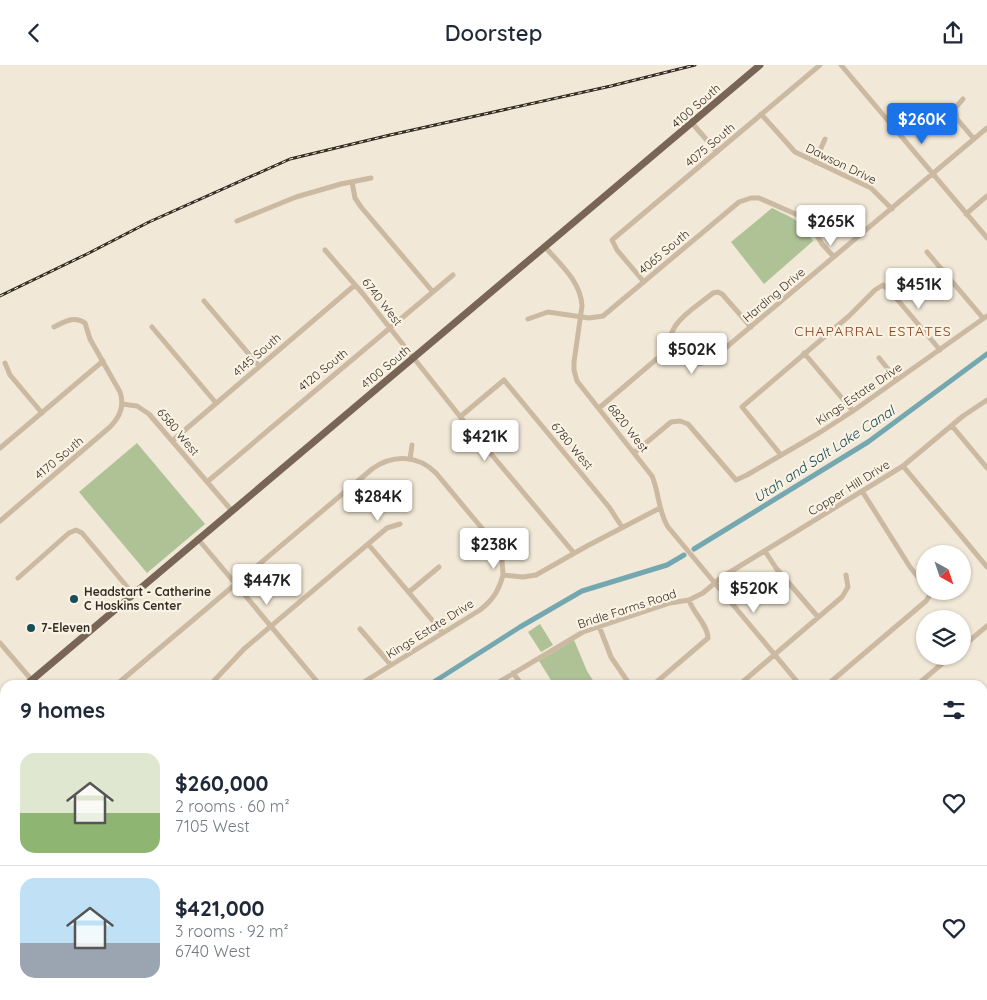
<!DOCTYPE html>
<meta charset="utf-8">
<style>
:root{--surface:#fff;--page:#f6f6f7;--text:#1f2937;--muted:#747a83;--line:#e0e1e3;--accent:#1a73e8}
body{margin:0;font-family:Quicksand,sans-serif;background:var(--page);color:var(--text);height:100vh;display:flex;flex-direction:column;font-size:19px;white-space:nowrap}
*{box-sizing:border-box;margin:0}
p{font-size:16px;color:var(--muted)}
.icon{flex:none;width:28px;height:28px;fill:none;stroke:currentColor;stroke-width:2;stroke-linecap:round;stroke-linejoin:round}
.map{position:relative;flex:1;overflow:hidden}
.side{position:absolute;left:0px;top:615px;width:988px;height:320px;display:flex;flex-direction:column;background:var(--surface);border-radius:15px 15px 0 0;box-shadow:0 1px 4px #0004}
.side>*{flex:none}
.needle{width:32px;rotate:140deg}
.fabs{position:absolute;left:916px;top:480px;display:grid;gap:10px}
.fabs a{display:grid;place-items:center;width:55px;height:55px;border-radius:50%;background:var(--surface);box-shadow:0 1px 4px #0004;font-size:25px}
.price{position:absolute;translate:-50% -42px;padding:0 11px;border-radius:5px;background:#fff;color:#222;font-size:16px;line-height:32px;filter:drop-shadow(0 1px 2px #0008)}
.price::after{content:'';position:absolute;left:50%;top:30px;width:15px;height:11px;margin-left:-8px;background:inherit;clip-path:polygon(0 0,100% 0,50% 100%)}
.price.on{background:var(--accent);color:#fff}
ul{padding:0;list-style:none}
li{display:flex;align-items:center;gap:15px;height:125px;padding:0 20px}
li+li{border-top:1px solid var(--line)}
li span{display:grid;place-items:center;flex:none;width:140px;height:100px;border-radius:15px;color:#555}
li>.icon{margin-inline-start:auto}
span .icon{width:60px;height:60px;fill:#fffc;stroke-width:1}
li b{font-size:21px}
h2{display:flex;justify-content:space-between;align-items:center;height:60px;padding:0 20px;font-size:21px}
header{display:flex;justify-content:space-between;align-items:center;height:65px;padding:0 20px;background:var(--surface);font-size:22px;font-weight:600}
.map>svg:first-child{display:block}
.green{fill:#aec296}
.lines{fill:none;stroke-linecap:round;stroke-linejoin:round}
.canal{stroke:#74a8b1;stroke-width:5}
.minor{stroke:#cbb9a2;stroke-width:5}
.major{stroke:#786555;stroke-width:7}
.rail-casing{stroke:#352c25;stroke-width:3}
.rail{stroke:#faf2e3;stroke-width:1;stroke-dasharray:4;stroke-linecap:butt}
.poi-dot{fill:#184d59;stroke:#faf2e3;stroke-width:2}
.labels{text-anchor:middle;stroke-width:4.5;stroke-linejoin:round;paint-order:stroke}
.street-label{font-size:12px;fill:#352c25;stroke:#faf2e3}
.poi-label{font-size:12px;font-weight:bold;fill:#352c25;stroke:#faf2e3;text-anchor:start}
.neighbourhood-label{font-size:14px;letter-spacing:1px;fill:#894019;stroke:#faf2e3}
.water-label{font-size:14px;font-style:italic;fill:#184d59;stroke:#faf2e3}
</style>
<header><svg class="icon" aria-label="back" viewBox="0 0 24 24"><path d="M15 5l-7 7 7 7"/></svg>Doorstep<svg class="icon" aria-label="share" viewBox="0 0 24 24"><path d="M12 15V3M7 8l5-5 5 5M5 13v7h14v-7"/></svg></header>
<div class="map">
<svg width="987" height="935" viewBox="0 0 987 935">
<rect width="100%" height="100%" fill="#f2e8d7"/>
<path class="green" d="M772,143C792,153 802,155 813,176L764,219L731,177Z
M137,378L205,459L147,508L79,427Z
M540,559L553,580L541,587L528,567Z
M574,575L587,606L596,620H554L539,596Z"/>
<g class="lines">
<path class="canal" d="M694,484L868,377L987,289
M429,620L520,562L582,526L667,500L684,490
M0,914L5,911"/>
<path class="minor" d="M841,0L987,173
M963,34L955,43L957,54L974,74
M761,49L795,87L871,123L892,144
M692,58L717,87
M815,97L825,74
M352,117L355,133L361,142L433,227
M966,149L987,131
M237,156L296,132L341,119L371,113
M545,182C560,199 581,217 582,241L574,297V305L577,316L652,411C659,427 658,446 668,462L800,620
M325,185L363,229L466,359L574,488
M927,187L983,253
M644,217L617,185L612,175L820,0
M204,236L259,301
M528,254L548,247L589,253L603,251L739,137L751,133H759L800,151L811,160L822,179L834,192
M152,262L216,338
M663,288C679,298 691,302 710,296L987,63
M804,288L853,346
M879,293L897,315
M5,298L10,310L42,348
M122,339L137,341L149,349L232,446
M599,343L659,292C668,283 669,270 676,260C685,247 701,238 713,228L718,227L722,229L751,262
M461,351L504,315L609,442L622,462
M952,361L987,403
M172,376L355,220
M0,383L103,296
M634,388L671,357L680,356L688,359L736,415L747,410L819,368L853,346L987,251
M781,390L742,342L849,251L875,225L883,220L891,227L940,285
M410,394L412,380
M903,401L987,502
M207,417C289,348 370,279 453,210
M862,426L910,502L925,521
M0,456L110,362C120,352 125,341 120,327L90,274L85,258C74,250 64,257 54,262
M198,474L320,620
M368,479L443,568
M765,486L776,503L818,552
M18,513L69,468L76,465L82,468L134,530
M409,527L439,502
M599,561L611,592L630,620
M360,564L391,600
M0,578L36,620
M962,582L987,561
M513,608L522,620
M116,620L372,404C393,389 418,390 436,408L495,479L502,495L503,510
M210,620L244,584L387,463L400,459
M359,620L480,545C493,535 499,525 503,510L523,512L536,510L587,481L660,443
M494,620L583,567L670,538L689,535L703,528L722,512L903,401L963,351L987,335
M653,620L708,573C708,560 693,548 689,535
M739,620L842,532L848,522L846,510
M827,620L926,536L930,530L929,526
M917,620L951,591
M982,716L987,712
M0,719L5,715
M982,798L987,794
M0,799L5,795
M982,839L987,845
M0,874L5,870
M81,930L85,935
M147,930L152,935
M218,930L222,935
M297,930L301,935
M749,930L753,935
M35,935L43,930
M260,935L265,930
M355,935L361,930
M502,935L508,930
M590,935L596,930
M771,935L779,930
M859,935L861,934"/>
<path class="major" d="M26,620L760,0
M0,642L5,638"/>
<g class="rail-casing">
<path id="rail" d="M0,231L87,189L149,157L290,94L390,70L611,21L695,0"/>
</g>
<use href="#rail" class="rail"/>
</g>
<g class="poi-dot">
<circle cx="74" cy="534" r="5"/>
<circle cx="31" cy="563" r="5"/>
</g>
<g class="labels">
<g class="street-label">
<text transform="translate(696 41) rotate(-41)" y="4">4100 South</text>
<text transform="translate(710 80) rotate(-40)" y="4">4075 South</text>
<text transform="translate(841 99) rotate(26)" y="4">Dawson Drive</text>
<text transform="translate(664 187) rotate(-40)" y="4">4065 South</text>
<text transform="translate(774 230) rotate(-40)" y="4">Harding Drive</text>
<text transform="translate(382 237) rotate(52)" y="4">6740 West</text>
<text transform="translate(257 290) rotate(-41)" y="4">4145 South</text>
<text transform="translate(386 302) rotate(-40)" y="4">4100 South</text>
<text transform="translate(323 305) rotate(-39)" y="4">4120 South</text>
<text transform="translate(859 329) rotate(-34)" y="4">Kings Estate Drive</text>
<text transform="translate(628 363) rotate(52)" y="4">6820 West</text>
<text transform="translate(178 367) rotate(50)" y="4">6580 West</text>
<text transform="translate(572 381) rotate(50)" y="4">6780 West</text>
<text transform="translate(59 393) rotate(-40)" y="4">4170 South</text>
<text transform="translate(849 423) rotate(-32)" y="4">Copper Hill Drive</text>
<text transform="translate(627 544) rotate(-18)" y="4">Bridle Farms Road</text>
<text transform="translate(430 564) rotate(-32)" y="4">Kings Estate Drive</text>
</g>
<g class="poi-label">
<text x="84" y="531">Headstart - Catherine<tspan x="84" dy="14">C Hoskins Center</tspan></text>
<text x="41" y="567">7-Eleven</text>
</g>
<g class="neighbourhood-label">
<text x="873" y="271">CHAPARRAL ESTATES</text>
</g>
<g class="water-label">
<text transform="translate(824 389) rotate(-33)" y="5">Utah and Salt Lake Canal</text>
</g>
</g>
</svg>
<div class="fabs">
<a><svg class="needle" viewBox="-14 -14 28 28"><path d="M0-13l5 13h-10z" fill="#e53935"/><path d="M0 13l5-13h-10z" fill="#747a83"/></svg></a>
<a><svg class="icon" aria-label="layers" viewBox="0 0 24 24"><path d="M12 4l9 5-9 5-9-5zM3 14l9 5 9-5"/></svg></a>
</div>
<b class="price on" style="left:922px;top:80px">$260K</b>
<b class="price" style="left:831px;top:182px">$265K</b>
<b class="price" style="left:919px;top:245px">$451K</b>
<b class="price" style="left:692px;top:310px">$502K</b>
<b class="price" style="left:485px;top:397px">$421K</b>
<b class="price" style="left:378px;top:457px">$284K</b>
<b class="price" style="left:494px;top:505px">$238K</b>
<b class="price" style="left:267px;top:541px">$447K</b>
<b class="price" style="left:754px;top:549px">$520K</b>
<section class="side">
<h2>9 homes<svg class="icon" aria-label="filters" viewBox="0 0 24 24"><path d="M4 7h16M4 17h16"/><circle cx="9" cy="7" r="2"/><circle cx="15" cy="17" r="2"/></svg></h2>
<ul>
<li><span style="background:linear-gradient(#dfe7d0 60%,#8fb573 0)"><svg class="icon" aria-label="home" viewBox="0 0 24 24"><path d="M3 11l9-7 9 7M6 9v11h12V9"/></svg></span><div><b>$260,000</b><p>2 rooms · 60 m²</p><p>7105 West</p></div><svg class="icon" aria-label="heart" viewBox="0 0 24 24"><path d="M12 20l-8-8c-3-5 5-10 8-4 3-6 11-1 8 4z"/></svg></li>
<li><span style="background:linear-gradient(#bfe0f5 65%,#9aa5b1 0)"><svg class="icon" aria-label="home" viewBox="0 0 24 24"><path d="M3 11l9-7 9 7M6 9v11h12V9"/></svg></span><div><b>$421,000</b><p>3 rooms · 92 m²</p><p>6740 West</p></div><svg class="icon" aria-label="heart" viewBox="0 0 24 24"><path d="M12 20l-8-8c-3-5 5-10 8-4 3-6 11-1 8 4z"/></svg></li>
</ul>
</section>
</div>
